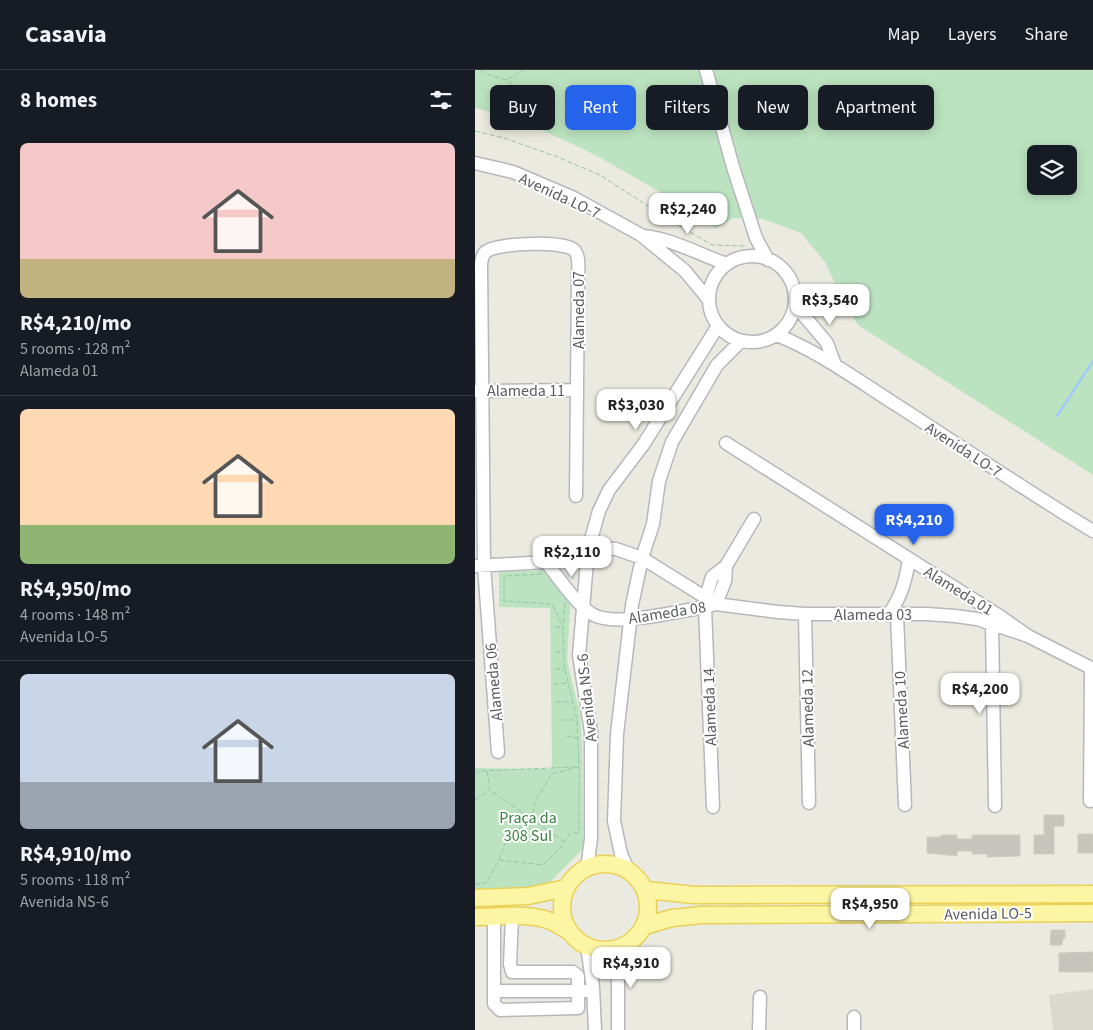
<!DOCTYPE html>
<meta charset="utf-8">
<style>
:root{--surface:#171b24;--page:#242831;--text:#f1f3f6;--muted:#9ea1a6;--line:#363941;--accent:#2563eb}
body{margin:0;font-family:"Source Sans 3",sans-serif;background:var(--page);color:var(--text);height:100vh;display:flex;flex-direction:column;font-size:19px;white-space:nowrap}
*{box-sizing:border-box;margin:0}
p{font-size:16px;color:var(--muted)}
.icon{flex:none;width:28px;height:28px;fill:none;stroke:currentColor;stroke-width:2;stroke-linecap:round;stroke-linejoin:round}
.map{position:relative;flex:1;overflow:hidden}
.panel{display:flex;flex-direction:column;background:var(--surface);width:475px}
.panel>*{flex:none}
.banner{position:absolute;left:15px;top:15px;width:475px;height:45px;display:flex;gap:10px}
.tools{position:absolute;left:552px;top:75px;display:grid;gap:10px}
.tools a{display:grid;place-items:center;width:50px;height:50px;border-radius:8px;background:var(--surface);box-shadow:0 2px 12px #0003;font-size:25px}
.price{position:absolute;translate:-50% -42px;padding:0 11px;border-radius:10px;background:#fff;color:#222;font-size:16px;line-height:32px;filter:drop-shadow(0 1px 2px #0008)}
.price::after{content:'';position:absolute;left:50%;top:30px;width:15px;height:11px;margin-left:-8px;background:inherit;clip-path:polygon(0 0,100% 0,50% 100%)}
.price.selected{background:var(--accent);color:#fff}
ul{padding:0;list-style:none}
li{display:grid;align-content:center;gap:10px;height:265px;padding:0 20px}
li+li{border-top:1px solid var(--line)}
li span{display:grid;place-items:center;height:155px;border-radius:8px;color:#555}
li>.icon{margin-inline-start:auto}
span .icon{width:90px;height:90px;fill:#fffc;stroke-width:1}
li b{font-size:21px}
h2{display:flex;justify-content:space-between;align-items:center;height:60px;padding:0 20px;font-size:21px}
.tag{padding:0 18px;border-radius:8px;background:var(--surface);box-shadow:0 2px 12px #0003;font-size:18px;line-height:45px}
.tag.selected{background:var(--accent);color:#fff}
header{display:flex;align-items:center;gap:30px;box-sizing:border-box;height:70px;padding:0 25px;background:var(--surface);border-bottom:1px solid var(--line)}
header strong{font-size:24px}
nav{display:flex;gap:28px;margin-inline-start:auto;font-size:18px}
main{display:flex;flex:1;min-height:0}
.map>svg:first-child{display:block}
.education{fill:#dbd9ce}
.green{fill:#bce3c0;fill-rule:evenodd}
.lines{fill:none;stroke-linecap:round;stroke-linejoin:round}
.stream{stroke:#9fcbfc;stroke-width:2.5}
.building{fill:#c6c4bd;stroke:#cfccbe}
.minor-casing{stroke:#b6b7bc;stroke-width:15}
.major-casing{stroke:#ebd058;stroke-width:19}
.path{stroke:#96c3a7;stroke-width:1;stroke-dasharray:5 2.5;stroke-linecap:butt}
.minor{stroke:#fff;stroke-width:12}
.major{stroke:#fcf6a4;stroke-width:16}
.labels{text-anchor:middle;stroke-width:4;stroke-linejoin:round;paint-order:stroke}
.street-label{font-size:16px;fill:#595b60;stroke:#fff}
.park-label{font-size:16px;fill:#378141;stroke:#fff}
</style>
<header>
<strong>Casavia</strong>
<nav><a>Map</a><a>Layers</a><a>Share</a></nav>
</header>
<main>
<section class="panel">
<h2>8 homes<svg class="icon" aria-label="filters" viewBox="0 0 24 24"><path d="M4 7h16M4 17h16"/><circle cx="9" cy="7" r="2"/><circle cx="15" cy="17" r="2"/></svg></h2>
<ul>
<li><span style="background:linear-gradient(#f6c9c9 75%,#c2b280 0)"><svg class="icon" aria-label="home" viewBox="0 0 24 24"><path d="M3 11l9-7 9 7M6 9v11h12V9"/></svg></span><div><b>R$4,210/mo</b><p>5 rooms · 128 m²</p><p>Alameda 01</p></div></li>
<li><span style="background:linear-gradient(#ffd9b3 75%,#8fb573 0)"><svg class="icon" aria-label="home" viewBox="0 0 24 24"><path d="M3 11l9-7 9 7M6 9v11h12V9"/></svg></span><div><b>R$4,950/mo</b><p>4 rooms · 148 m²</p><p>Avenida LO-5</p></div></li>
<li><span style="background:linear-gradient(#c9d6e8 70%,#9aa5b1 0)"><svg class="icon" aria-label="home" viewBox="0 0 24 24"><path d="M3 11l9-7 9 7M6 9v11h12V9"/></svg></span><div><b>R$4,910/mo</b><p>5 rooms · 118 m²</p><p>Avenida NS-6</p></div></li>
</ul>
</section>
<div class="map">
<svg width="618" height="960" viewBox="0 0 618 960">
<rect width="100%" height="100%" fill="#ebeae0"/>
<path class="education" d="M618,919V960H578L574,925Z"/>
<path class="green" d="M0,0H618V405L383,255L368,231L350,192L326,163L288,149L258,148L241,158C166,109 87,60 0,38ZM561,84H594V116H561Z
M75,500L96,526L92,591L105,644L107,675L108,779L70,817L0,819V698L77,699L75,538L24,537V502Z"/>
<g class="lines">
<path class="stream" d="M582,346L618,291"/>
</g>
<path class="building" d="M569,745H589V756H579V784H559V765H569Z
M603,764H618V783H603Z
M466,765H482V769H497V765H545V786L512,787V784H497V781H482V786L452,783V767H466Z
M576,860H590V868H588L587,875H575Z
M618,882V902H584V883Z"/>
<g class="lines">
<g class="minor-casing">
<path id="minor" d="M231,0L258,97L281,168L293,190
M0,93L38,102L99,128L166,165L210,201L234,230
M169,166C198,169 225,185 252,194
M234 229a43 43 0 1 1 86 0a43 43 0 1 1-86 0Z
M320,235L352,273L360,295
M302,265C344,282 381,309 420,334C486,376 551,421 618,461
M0,321L102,320
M251,373L523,545L553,566L618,599
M71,492C84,508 100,533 117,544C139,558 204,541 230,537L241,534L303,542L330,544H452L480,546L502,549L553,566
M0,496L71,492L113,480L127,478L141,479L167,488L241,534
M231,527L237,507L251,496L279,449
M241,534L250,511L251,496
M230,537L238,737
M330,544L334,733
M413,545C426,528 431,510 434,489
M422,545L430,735
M517,554L520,736
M23,682L9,496L6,194C7,189 7,184 12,181C23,173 92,170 100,181C105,187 103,203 103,211L101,426
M615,731L616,599
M112,798L116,769V662L104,585L113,480L124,441L134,420L168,375L243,256
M153,800L146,784L139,751L142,664L157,535L167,488L178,454L184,411L197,372L242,295L266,271
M19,847V934L25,940L103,938V906L98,902H37L35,894L37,847
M112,876L118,918L120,960
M19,921H118
M379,947V960
M143,960V900L147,877
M284,960L285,927"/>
</g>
<g class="major-casing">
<path id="major" d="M87 837a43 43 0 1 1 86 0a43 43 0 1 1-86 0Z
M171,820L219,825L618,824
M0,828L53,826L91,818
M0,847C24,847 55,842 78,852C84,855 90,859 95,862
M169,856L197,848L227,845L618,843"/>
</g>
<path class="path" d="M6,0L11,4L32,10L50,25L45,53
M33,9L49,0
M0,61L29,68L80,86L125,105L198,152L237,175L272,176
M67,504L29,506V531L77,534L88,557
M97,509L99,496
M80,557H87
M80,582H88
M80,599H90
M79,614L93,613
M81,632H97
M86,650H101
M91,666L102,668
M12,701L15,720L89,772
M0,704L5,701L101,697
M0,730L14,721
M24,790L68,795L88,775L95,763H104V696L102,650L89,595L88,557L90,533
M0,814L11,813L24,790L32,769L57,748L60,731L77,704L103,697"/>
<use href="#minor" class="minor"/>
<use href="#major" class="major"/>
</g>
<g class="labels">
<g class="street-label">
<text transform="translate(85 125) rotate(25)" y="6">Avenida LO-7</text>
<text transform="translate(103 240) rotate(-90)" y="6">Alameda 07</text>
<text x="51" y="326">Alameda 11</text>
<text transform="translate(489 379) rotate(33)" y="6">Avenida LO-7</text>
<text transform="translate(484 520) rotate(32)" y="6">Alameda 01</text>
<text transform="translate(192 542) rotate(-9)" y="6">Alameda 08</text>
<text x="398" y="550">Alameda 03</text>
<text transform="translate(18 612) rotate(-95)" y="6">Alameda 06</text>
<text transform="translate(111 628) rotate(-96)" y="6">Avenida NS-6</text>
<text transform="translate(234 637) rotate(-92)" y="6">Alameda 14</text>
<text transform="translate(332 638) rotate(-91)" y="6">Alameda 12</text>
<text transform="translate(426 640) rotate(-93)" y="6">Alameda 10</text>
<text transform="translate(513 843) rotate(-1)" y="6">Avenida LO-5</text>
</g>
<g class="park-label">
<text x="53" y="753">Praça da<tspan x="53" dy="18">308 Sul</tspan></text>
</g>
</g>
</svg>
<div class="tools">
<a><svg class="icon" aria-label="layers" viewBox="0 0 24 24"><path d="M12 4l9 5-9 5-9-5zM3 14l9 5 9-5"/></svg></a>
</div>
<b class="price" style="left:213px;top:165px">R$2,240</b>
<b class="price" style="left:355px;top:256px">R$3,540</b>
<b class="price" style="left:161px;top:361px">R$3,030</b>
<b class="price selected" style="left:439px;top:476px">R$4,210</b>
<b class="price" style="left:97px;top:508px">R$2,110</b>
<b class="price" style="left:505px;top:645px">R$4,200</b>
<b class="price" style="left:395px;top:860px">R$4,950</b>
<b class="price" style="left:156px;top:919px">R$4,910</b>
<div class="banner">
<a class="tag">Buy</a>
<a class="tag selected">Rent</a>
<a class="tag">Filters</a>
<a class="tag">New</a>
<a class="tag">Apartment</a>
</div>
</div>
</main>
